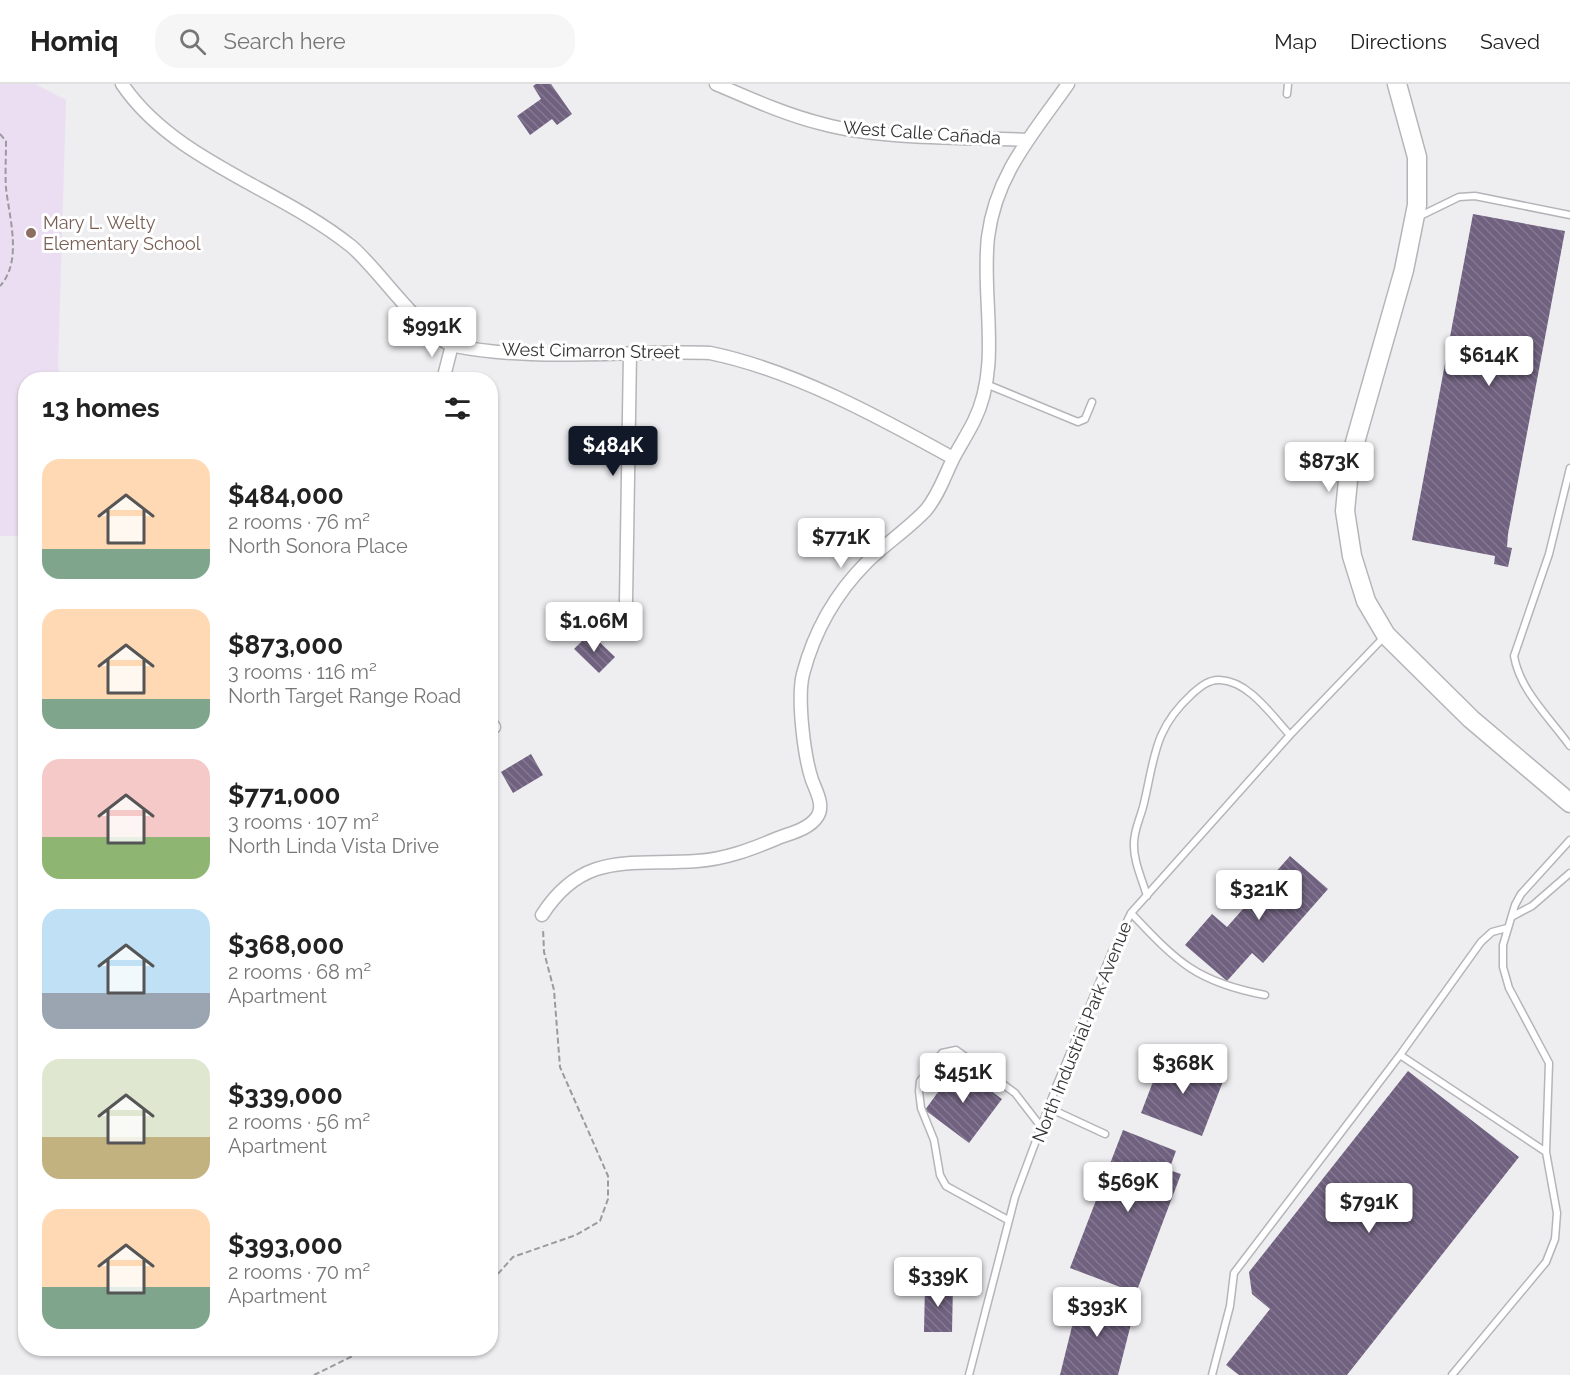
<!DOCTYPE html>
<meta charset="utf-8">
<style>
:root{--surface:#fff;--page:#f6f6f6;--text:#222;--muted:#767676;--line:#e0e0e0;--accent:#111827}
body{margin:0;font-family:Raleway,sans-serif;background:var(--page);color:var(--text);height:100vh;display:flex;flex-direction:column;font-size:22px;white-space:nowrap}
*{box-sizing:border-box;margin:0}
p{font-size:20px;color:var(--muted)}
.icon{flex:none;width:33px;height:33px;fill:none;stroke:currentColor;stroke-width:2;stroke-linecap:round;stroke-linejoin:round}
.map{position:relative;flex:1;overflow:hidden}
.drawer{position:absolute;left:18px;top:288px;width:480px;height:984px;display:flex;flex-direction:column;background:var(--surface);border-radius:24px;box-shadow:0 2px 4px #0004}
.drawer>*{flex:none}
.price{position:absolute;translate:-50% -51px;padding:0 14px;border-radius:6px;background:#fff;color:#222;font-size:20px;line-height:39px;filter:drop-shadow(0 2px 3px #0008)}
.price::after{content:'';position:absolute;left:50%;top:36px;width:18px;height:14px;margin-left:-9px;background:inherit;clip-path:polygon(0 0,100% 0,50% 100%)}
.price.current{background:var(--accent);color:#fff}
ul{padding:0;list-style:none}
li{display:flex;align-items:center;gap:18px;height:150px;padding:0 24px}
li span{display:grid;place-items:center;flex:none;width:168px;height:120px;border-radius:18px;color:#555}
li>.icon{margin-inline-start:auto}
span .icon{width:72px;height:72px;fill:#fffc;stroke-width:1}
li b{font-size:26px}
h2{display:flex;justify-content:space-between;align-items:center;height:72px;padding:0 24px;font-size:26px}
header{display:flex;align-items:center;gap:36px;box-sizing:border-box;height:84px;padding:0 30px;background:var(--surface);border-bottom:2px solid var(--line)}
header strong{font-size:28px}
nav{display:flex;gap:33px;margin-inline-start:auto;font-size:21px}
.search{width:420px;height:54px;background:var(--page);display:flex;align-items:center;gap:15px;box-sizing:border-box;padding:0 21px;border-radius:24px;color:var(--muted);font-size:22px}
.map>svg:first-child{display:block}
.education{fill:#ebdef2}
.building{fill:url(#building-back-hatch)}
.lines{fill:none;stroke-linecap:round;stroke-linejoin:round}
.lane-casing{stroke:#b6b4b8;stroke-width:9}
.street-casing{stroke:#b6b4b8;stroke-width:15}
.secondary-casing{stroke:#b6b4b8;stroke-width:21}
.path{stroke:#9b9a9d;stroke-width:2;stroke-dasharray:6 3;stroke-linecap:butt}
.lane{stroke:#fff;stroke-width:6}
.street{stroke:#fff;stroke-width:12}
.secondary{stroke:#fff;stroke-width:18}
.education-dot{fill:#8d6e63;stroke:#fff;stroke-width:2}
.labels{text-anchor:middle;stroke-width:6;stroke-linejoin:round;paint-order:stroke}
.street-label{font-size:18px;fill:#333233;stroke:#fff}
.education-label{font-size:18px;fill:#785e54;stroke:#fff;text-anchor:start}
</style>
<header>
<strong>Homiq</strong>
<div class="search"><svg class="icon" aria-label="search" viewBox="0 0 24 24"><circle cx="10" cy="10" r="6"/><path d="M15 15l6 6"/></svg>Search here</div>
<nav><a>Map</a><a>Directions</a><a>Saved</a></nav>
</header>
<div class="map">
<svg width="1570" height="1291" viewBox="0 0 1570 1291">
<defs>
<pattern id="building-back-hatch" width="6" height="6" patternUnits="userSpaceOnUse" patternTransform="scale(1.5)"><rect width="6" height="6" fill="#6f617f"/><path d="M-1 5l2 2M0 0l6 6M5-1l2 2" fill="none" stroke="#847990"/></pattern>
</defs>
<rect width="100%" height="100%" fill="#eeedf0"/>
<path class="education" d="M0,0H35L66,16L58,282L61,295L26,296L25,452H0Z"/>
<path class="building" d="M536,0H551L572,30L557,41L552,35L530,51L517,32L541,15L533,2Z
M1473,130L1565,147L1508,450L1507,463L1512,464L1508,483L1494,480L1495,472L1412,456Z
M590,549L615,573L599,589L574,565Z
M531,670L543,691L513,709L501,688Z
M1290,772L1328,805L1263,879L1252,869L1227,897L1185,861L1212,830L1227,843Z
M1164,969L1225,992L1202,1052L1141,1029Z
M957,982L1002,1015L969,1059L925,1026Z
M1408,987L1519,1073L1347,1291H1239L1226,1281L1270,1225L1252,1210L1249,1188Z
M1123,1046L1176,1067L1169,1086L1181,1090L1136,1209L1070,1184Z
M925,1201H953L952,1248H924Z
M1080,1210L1135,1224L1118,1291H1060Z"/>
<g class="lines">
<g class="lane-casing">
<path id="lane" d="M1287,10L1288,0
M1418,133L1459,113L1475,112L1570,131
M986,300L1078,338L1085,335L1092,318
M1570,384L1549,470L1514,572C1520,607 1550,634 1570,662
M1147,812C1142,795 1133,776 1134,759C1134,745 1141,733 1144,719C1155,672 1154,645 1192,610C1200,603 1209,595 1220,596C1249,597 1272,632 1290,651
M1131,829C1178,879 1197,898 1265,911
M1513,832L1532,822L1570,789
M1507,844L1492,848L1481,858L1400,971L1546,1068
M1049,1024L1105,1050
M1008,1136L946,1102L940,1091L934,1056L921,1024L919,1007L920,997L942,969L956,966L1015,1009L1042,1044
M969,1291L1015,1113L1056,1003L1111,870L1131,829L1290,651L1385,552
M1212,1291L1230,1222L1234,1189L1400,971
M1452,1291L1546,1178L1555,1155L1557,1129L1546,1068L1549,979L1509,904L1503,883V861L1515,821L1521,810L1570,756"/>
</g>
<g class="street-casing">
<path id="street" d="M122,0C174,77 279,104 351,162C377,183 425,255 455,262C535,278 628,266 710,269C793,286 879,333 953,374
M716,0C751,15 786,31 823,40C883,56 965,53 1028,56
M443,296L452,261
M626,517L630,269
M490,638L494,643
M542,831C584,766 631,782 697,777C726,775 752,765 778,754C791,749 809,745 817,733C825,722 816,707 812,696C804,672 797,614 803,590C814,548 836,509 867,478C885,460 908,445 926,426C940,409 945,390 955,371C961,360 968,349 974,337C1002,281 981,213 988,153C996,90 1033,50 1068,0"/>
</g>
<g class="secondary-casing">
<path id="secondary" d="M1397,0L1417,73V121L1404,186L1350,376L1345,427L1352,472L1366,517L1386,551L1471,635L1570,719"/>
</g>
<path class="path" d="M0,50L6,57C6,73 5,89 6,104C9,133 23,177 0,202
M490,1193L496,1192L513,1173L576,1151L600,1137L608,1115V1092L560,983L554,906L544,868L543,844
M314,1291L369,1264"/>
<use href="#lane" class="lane"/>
<use href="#street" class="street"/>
<use href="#secondary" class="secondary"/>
</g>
<circle class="education-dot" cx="31" cy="149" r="6"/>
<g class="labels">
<g class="street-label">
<text transform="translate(922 49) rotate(4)" y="6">West Calle Cañada</text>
<text transform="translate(591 267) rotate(1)" y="6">West Cimarron Street</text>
<text transform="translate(1082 948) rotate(-68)" y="6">North Industrial Park Avenue</text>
</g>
<g class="education-label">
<text x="43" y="145">Mary L. Welty<tspan x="43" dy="21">Elementary School</tspan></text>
</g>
</g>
</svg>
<b class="price" style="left:432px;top:274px">$991K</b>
<b class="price" style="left:1489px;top:303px">$614K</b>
<b class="price current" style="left:613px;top:393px">$484K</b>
<b class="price" style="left:1329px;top:409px">$873K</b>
<b class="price" style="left:841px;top:485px">$771K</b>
<b class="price" style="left:594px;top:569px">$1.06M</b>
<b class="price" style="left:1259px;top:837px">$321K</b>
<b class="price" style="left:1183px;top:1011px">$368K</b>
<b class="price" style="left:963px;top:1020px">$451K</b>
<b class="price" style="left:1128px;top:1129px">$569K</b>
<b class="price" style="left:1369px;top:1150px">$791K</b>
<b class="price" style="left:938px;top:1224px">$339K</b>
<b class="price" style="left:1097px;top:1254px">$393K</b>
<section class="drawer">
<h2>13 homes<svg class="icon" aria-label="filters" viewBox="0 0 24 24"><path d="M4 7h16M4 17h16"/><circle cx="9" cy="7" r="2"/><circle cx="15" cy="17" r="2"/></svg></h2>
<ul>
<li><span style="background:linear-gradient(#ffd9b3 75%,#7fa58c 0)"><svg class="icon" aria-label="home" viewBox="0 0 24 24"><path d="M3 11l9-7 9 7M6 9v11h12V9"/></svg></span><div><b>$484,000</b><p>2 rooms · 76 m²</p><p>North Sonora Place</p></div></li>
<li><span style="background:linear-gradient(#ffd9b3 75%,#7fa58c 0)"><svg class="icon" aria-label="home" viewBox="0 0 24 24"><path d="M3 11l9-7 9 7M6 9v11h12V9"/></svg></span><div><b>$873,000</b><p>3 rooms · 116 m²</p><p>North Target Range Road</p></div></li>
<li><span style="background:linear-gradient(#f6c9c9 65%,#8fb573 0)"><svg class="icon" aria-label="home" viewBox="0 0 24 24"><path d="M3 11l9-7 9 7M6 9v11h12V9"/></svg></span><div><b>$771,000</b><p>3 rooms · 107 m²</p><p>North Linda Vista Drive</p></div></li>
<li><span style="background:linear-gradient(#bfe0f5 70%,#9aa5b1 0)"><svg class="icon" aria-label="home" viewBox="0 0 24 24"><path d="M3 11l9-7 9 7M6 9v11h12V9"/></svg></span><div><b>$368,000</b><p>2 rooms · 68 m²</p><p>Apartment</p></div></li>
<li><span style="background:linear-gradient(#dfe7d0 65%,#c2b280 0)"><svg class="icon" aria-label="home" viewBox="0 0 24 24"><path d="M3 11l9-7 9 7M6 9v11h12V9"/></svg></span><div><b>$339,000</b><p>2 rooms · 56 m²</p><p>Apartment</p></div></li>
<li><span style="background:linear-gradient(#ffd9b3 65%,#7fa58c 0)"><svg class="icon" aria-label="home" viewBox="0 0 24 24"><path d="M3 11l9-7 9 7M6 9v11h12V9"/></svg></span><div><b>$393,000</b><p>2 rooms · 70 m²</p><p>Apartment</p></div></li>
</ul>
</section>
</div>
